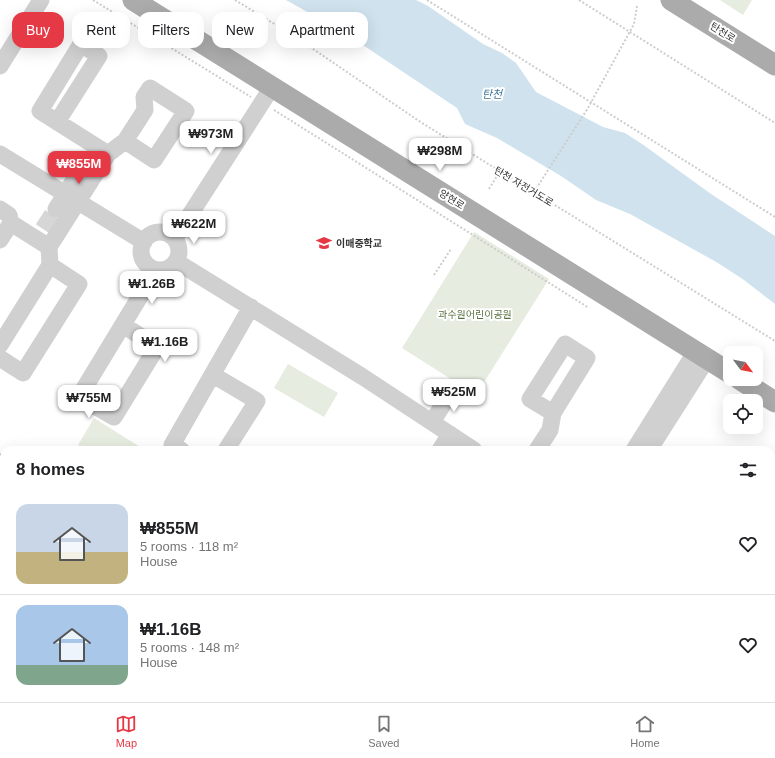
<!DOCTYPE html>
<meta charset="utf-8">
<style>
:root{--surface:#fff;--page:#f6f6f6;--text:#202124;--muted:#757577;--line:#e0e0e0;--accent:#e63946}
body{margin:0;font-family:Arial,"Noto Sans KR",sans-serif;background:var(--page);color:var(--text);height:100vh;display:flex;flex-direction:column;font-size:15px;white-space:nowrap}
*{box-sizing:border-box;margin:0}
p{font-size:13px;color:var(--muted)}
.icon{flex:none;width:22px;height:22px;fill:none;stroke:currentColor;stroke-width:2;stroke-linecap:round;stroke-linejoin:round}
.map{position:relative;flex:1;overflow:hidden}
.panel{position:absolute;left:0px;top:446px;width:775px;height:256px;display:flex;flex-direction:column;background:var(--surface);border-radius:12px 12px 0 0;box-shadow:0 4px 16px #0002}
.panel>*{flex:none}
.top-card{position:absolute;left:12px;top:12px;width:400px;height:36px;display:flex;gap:8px}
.needle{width:26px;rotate:122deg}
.buttons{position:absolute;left:723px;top:346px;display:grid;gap:8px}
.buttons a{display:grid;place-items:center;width:40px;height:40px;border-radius:8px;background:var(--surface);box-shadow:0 4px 16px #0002;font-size:20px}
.price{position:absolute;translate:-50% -34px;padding:0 9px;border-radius:8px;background:#fff;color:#222;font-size:13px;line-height:26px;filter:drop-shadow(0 1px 2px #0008)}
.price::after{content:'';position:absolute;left:50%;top:24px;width:12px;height:9px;margin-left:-6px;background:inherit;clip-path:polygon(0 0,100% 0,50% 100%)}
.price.selected{background:var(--accent);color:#fff}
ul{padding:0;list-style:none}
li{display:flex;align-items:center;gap:12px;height:100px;padding:0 16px}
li+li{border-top:1px solid var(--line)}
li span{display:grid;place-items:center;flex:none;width:112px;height:80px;border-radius:12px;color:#555}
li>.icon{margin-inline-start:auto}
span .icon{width:48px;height:48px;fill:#fffc;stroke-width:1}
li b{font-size:17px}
h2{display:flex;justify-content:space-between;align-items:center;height:48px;padding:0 16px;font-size:17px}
.tag{padding:0 14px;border-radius:12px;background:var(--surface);box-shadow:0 4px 16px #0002;font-size:14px;line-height:36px}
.tag.selected{background:var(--accent);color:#fff}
.menu{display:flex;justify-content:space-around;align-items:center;height:56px;border-top:1px solid var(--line);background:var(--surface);font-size:11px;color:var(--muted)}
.menu a{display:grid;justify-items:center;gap:2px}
.menu .selected{color:var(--accent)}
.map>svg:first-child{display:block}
.green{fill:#e6ecdf}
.water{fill:#cfe2ee}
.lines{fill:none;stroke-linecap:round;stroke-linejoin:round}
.minor-tunnel{stroke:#d6d6d6;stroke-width:17;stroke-dasharray:17 8;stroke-linecap:butt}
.path{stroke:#cdcdcd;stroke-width:2;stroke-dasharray:2 2;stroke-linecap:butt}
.minor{stroke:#d0d0d0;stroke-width:17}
.major{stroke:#ababab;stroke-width:21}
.labels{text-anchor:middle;stroke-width:4;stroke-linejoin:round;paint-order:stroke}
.street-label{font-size:10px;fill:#333;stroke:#fff}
.poi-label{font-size:10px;font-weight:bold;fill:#333;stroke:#fff;text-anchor:start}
.park-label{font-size:10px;fill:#56703f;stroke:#fff}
.water-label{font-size:11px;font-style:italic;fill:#3f7597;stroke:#fff}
</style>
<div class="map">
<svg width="775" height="702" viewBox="0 0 775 702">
<rect width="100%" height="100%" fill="#fff"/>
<path class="green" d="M720,0H752L743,15Z
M474,232L549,279L476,395L402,348Z
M288,364L338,393L324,417L274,388Z
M94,418L145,450H86L78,445Z"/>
<path class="water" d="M286,0H416L428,6L483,44L502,53L516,63L536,92L603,127L625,133L642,144L711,194L775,236V304L744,280L718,263L630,214L596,200L561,176L497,138L465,124L457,108L345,33Z"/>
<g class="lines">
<path class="minor-tunnel" d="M74,180L88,158
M43,229L56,209"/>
<path class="path" d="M93,0L251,97
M235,0L291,34L422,123L775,341
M427,0L775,217
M579,0L775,123
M274,110L589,308
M489,189L500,171
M534,192L588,108L634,24L637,6
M434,275L451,249"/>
<path class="minor" d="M0,66L41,0
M57,122L99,56L81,44L40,111L108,154
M0,154L144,242
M0,209L9,215L11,223L49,247
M56,209L74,180
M141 251a19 19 0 1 1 38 0a19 19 0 1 1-38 0Z
M175,238L272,87
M0,240L11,223
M177,262L363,377L474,450
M123,325L157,347L114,417L79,397L156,270
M0,345L50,265L49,247L108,154L125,141L154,160L186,111L150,88L144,97L145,110L125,141
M0,358L23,373L79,284L50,265
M213,375L257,401L226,450
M432,422L453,389
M181,450L172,445L251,307
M440,450L450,434
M537,450L550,430L553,413L587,358L565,344L530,399L553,413
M634,450L696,351
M649,450L707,359
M771,490L775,492
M771,526L775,520
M771,579L775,572
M0,626L4,628
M771,629L775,631
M771,680L775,674
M74,698V702
M604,698L603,700L607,702
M731,698L738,702
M107,702L108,698
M249,702L251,698
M641,702L644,698
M757,702L760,698"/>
<path class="major" d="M133,0L730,373
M671,0L775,65
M739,379L775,402
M0,464L4,466
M0,504L4,506
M352,698L359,702
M386,698L393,702
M429,698L436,702
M467,698L472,702"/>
</g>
<defs>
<g id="school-bare" transform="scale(1.2)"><path d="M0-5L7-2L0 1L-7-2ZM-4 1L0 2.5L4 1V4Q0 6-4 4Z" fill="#e63946" stroke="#fff" stroke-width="2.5" paint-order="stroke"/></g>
</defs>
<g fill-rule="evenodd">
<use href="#school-bare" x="324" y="243"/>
</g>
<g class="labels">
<g class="street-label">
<text transform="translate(723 32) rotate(32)" y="4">탄천로</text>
<text transform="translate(524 186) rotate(31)" y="4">탄천 자전거도로</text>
<text transform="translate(452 199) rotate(32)" y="4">양현로</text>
</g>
<g class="poi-label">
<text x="336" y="247">이매중학교</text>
</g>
<g class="park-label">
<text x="475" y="318">과수원어린이공원</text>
</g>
<g class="water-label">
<text x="492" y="98">탄천</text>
</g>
</g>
</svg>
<div class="buttons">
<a><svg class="needle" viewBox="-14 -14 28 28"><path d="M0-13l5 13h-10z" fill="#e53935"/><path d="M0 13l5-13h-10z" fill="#757577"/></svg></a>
<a><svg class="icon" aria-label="locate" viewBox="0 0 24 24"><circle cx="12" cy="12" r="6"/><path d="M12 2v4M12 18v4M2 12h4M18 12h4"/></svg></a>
</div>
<b class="price" style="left:211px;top:155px">₩973M</b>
<b class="price" style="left:440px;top:172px">₩298M</b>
<b class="price selected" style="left:79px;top:185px">₩855M</b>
<b class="price" style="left:194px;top:245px">₩622M</b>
<b class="price" style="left:152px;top:305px">₩1.26B</b>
<b class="price" style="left:165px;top:363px">₩1.16B</b>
<b class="price" style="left:454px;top:413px">₩525M</b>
<b class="price" style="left:89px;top:419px">₩755M</b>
<div class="top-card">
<a class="tag selected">Buy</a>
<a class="tag">Rent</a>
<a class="tag">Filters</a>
<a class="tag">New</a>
<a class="tag">Apartment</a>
</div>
<section class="panel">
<h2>8 homes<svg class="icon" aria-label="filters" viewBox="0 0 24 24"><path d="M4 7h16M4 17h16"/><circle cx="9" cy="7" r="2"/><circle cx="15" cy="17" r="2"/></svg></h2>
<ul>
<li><span style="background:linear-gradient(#c9d6e8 60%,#c2b280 0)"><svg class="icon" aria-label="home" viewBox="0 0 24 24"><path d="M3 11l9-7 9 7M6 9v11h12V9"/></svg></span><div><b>₩855M</b><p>5 rooms · 118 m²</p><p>House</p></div><svg class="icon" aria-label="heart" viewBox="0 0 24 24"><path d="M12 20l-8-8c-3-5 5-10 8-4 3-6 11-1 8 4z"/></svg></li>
<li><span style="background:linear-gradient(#a9c7e8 75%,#7fa58c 0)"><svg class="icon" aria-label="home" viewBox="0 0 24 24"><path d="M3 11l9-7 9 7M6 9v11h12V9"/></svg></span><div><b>₩1.16B</b><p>5 rooms · 148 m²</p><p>House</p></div><svg class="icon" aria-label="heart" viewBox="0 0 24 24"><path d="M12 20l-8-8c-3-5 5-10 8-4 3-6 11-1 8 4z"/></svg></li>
</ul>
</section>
</div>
<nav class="menu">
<a class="selected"><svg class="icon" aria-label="map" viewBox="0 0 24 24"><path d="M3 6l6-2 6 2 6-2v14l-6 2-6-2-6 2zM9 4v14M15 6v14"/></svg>Map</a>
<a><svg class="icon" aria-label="saved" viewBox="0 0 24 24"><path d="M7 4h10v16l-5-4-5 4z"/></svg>Saved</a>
<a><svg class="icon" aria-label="home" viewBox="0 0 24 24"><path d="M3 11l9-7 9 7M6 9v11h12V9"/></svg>Home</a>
</nav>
